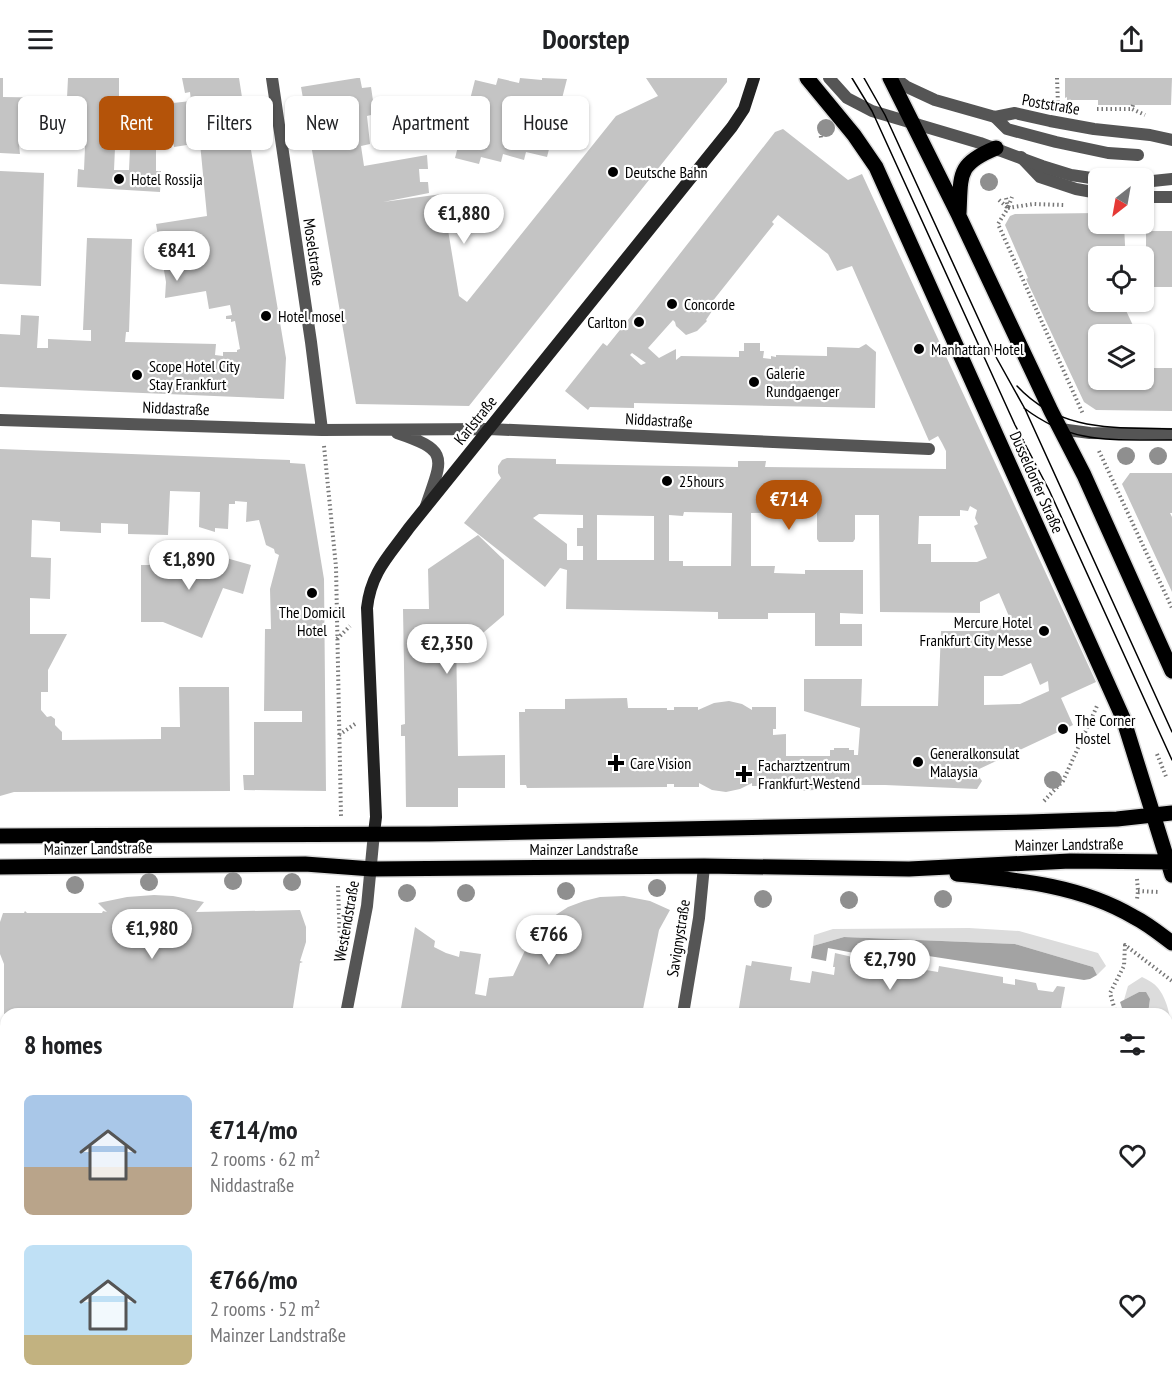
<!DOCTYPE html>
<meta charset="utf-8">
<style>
:root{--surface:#fff;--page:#f2f2f2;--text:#202124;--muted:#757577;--accent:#b45309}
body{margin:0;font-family:"PT Sans Narrow",sans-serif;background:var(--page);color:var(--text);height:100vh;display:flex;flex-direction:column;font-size:22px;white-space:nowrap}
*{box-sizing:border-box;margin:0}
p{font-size:20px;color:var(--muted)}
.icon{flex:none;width:33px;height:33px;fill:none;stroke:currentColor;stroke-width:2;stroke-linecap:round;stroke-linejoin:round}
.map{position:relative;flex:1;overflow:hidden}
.details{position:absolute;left:0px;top:930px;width:1173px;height:384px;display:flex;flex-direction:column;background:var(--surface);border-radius:18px 18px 0 0;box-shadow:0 2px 4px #0004}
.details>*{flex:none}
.hud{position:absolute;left:18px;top:18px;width:600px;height:54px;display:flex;gap:12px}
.needle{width:39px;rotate:211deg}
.buttons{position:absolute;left:1088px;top:90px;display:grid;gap:12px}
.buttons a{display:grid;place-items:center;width:66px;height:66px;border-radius:9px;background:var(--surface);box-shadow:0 2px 4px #0004;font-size:30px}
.price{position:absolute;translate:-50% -51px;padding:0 14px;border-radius:21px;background:#fff;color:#222;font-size:20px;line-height:39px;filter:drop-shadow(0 2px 3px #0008)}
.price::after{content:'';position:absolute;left:50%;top:36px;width:18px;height:14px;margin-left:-9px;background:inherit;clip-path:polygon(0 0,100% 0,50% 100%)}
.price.selected{background:var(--accent);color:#fff}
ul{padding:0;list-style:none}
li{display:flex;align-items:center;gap:18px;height:150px;padding:0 24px}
li span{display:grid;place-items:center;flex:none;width:168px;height:120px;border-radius:9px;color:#555}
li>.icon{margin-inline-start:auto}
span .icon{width:72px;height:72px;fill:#fffc;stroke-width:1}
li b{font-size:26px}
h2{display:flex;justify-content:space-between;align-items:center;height:72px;padding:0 24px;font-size:26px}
.chip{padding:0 21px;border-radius:9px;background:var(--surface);box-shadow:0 2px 4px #0004;font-size:21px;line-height:54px}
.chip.selected{background:var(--accent);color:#fff}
header{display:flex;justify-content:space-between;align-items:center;height:78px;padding:0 24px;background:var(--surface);font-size:27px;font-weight:600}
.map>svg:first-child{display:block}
.green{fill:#dcdcdc}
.water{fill:#a3a3a3}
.building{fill:#c4c4c4;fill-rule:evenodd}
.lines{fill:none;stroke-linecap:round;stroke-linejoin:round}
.primary-casing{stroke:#dbdbdb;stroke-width:18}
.path{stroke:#777;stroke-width:4;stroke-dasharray:1.5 3;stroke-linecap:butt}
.service{stroke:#555;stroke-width:12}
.minor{stroke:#555;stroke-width:12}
.secondary{stroke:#222;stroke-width:12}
.primary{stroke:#000;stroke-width:15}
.tram{stroke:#000;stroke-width:1.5}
.tree{fill:#8f8f8f}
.poi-dot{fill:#000;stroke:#fff;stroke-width:2}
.labels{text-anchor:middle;stroke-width:4.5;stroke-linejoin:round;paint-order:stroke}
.street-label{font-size:16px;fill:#000;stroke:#fff}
.poi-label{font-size:16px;fill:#000;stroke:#fff;text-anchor:start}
</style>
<header><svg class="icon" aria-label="menu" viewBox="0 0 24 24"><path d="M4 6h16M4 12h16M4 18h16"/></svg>Doorstep<svg class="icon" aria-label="share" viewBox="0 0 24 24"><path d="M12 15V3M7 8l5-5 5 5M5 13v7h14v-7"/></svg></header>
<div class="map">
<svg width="1172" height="1314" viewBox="0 0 1172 1314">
<rect width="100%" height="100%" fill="#fff"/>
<path class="green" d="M969,850L1019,853L1098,875L1106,888L1097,897L1093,889L1015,866L844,859L813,868L814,857L833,851Z
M1142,899C1148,902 1154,905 1158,910C1170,925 1172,949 1172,967H1167V936H1148L1150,921L1139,914L1124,922L1128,908Z"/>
<path class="water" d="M844,859L1015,866L1093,889L1097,897L1090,901L1084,902L857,867L854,875L828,870L826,883L811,880L813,868Z
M1139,914H1146L1150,921L1148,936H1124L1120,924Z"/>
<path class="building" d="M0,0H3V19L67,20L68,0H119V23H148L147,70H156V93H161L160,114L77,109L78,91L84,92L85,69L19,67L20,76L0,75ZM115,70L130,71L129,92H114Z
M182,0H239L247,51L249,50L252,66H250L286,280L284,321L0,309V256L20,257L21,237L39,238L37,270H48V261L91,263V252H83L87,160L132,161L129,254H126L125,264L216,266L215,277L223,278V274H237V272L240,271L235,243L231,244V241H226V238L232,237L230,227L209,231L206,213L165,220L166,204L156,146L207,138L200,65L174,69L171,49V29L173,25L191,23L190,14L185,15ZM207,33L210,51L200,53L197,34Z
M357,0H360L362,10L371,9L375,36L367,38L370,66L361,68L364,88L427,77L428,91H419L420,104H428L429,115L383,124L442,116L459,218L467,224L616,38L658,18L646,0H727V4L469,328L356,326L301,9Z
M498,0L519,5L520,0L542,2V0L567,1L547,79L526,74L524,82L503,76L501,84L481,79L479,86L455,80L475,2L496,7Z
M1065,0H1172L1171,27H1098V22H1067V19L1065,20Z
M783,51L848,102L862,96L1096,604L1061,620L1073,647L977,692V696L982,703L977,711L885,707H830V705L814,712L800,713L785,710L776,705L777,708H752V705L740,711L726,714L712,712L699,705V709H674V706H667V709L527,710L526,707H520L519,634H525V631H565V621L627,620L628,630H667V632H674V629H698V632L714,625L729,623L742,626L752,632V629H776V651H773V657L786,656V678H830V672H834V670H849V672H854V677H858L860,650L804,633V601H862L861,628H938L941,553H988L1011,543L999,515L980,524V535L880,534L879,437H855V461L853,464H819L817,461V434L751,435V488H775L774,495L805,496V492H863V536L840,535V546H862V568H815V535H768V541H718V534L566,531L567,492L560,490L545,509L464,445L501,400L498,395V388L502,382L507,380L556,381V386L738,389V383H766L765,389L946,391V373L942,365L938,358L929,363L852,188L837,193L828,176L778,137L772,144L774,146L708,229L712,233L706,242L707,243L697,253L686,257L676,248L675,244L673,242L648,270L659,280L676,271V282L681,278L739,279V273H744V265H760V273H764L763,280L771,281V278L776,279V277L827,278V269L859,270L866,266L876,274L875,330L634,325V330L590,329L588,332L565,313L603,265L607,268L636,232L775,54ZM632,275L646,285L641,287L630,277ZM970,428L977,432L975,440L978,446L974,448L987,480L977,484H931V466H918L919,438H960V432L968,433ZM684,434L732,435L731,488H683V483H669V437L683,438ZM539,436L583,437V450H577V468H583V482H567V466L533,440ZM597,437L654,438V482H597ZM1031,585L1040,607L1048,603L1049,613L1020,626L984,627V598H1002Z
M0,93L44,95L41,208L0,206Z
M1098,135V146H1124L1125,167L1124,178H1092V194L1090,195L1098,212V224H1103L1104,226L1109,224H1122L1137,256H1098V302H1143V270L1152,290H1172V333L1096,332L1084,324L1026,201L1028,200L1005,147L1010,138L1015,136Z
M1146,153H1172V209H1146Z
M0,371L290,382V385L305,386L324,501L326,713L244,712L243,697H254V644H302V633H264L265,551H271L270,511L279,477L275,475L274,471L266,467L259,442L246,444L247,424L235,423V426H229L228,451L215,450V454L199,449L200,414L170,413L168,457L128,456V446L101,445V455L60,453V444L32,442L31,479L51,480L50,521L30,520V556H67L48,592V614H41V632L47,639L51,638L55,641V647L62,654V662L161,661V649H180L179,609H229L230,713L14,714L0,718Z
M1130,395H1172V435H1170L1172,439V514L1122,406Z
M478,457L504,482V537L470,566L463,558H456L458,678L505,677V710H458V729H406L405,658H401V647L405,646L403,531H429L428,491Z
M205,474L251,487L243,516L223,510L202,560L163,544H141V487H199Z
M154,817L173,818L204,824L196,834L300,832L306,849V864L300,883L303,884L300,885L292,936H4V886L0,876V844L3,835H24L25,833L27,835H102L103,833L107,834L98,825L127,819Z
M624,818L650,823L670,832L659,852L642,936H400L415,849L435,863L434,869L446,875L459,879L460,873L481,876L475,916L486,918L489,900L513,898L529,864L551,840L568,829L584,823L600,819Z
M835,875L861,881L862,876L927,886L926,892L938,894L939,888L1003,899V905L1015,907V901L1036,905L1038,912L1053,914L1057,908L1065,909L1060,936H738L746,887L751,888L752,883L792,889L790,902L810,905L812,893L834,897L835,889H833Z
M1172,1073V1094L1167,1095V1074Z
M6,1083V1127L3,1118L0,1119V1085Z
M1172,1097V1238L1167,1239V1099Z
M6,1205V1308H66L68,1314H0V1206Z
M184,1308H230L229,1314H183Z
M462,1308H515L514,1314H461Z
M524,1308H604L603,1314H552Z
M813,1308H870L869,1314H812Z
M941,1308H988L987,1314H940Z
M1060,1308H1165L1164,1314H1111L1093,1311V1314H1059Z"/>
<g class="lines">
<g class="primary-casing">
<path id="primary" d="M807,0L854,57L876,89L1123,640L1172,797
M890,0L959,138L1051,333L1084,397L1172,593
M959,135C961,96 957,86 996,70
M0,758L430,756L1028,744L1117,741L1172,735
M0,789L305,786L372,791L704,788L909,791L1070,783L1172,784
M957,796C1019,802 1080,807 1134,839C1148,846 1160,856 1172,865"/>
</g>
<path class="path" d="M1057,0L1058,26
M1133,27L1132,31L1145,37
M1097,31H1132
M820,49L821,60
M1006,120L1008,130L998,146L1083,336
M999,122L1008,130L1012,119
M1008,130L1033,126L1064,127
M324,368L336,489L341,738
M1099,373L1172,530
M337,561L350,548
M339,657L355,646
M1157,676L1167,701
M1044,723L1063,703L1097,628
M1137,801L1138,813L1137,821
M338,808L340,866
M1138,813L1159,814
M1116,936L1110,915L1124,888L1125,867L1172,903
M1167,1040L1172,1053"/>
<path class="service" d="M995,39L1007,51L1056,64L1108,75L1138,77
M1021,79L1040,99L1076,111L1098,115
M1143,119H1172"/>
<path class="minor" d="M272,0L311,264L322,352
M829,0L847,20L872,33L980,65L1042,88L1071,97L1098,101
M895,0L907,9L935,22L995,39L1015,35L1050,43L1094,51L1150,57L1172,62
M1143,104L1172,101
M0,342L322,352L489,351L929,371
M1060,351L1090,355L1172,356
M397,355C451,373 442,380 426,428
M346,936L367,828L374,755
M683,936L699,840L704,788
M0,1169L6,1167
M1167,1262L1172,1263
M282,1314L283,1308
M621,1314L622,1308
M1021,1314L1022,1308"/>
<path class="secondary" d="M374,755L376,739L367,530C371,494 389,478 409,450L732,49L744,31L754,0"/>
<use href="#primary" class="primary"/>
<path class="tram" d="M852,0L872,33L985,281L1015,347L1049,412L1172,682
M864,0L885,37L996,279L1025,331L1172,654
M1017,308C1061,355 1114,349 1172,351
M1024,330C1074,368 1113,361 1172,362"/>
</g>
<g class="tree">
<circle cx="826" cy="50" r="9"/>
<circle cx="989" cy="104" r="9"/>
<circle cx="1126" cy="378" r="9"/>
<circle cx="1158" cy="378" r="9"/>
<circle cx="1053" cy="702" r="9"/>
<circle cx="233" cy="803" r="9"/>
<circle cx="149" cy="804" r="9"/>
<circle cx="292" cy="804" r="9"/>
<circle cx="75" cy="807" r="9"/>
<circle cx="657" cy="810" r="9"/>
<circle cx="566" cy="813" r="9"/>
<circle cx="407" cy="815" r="9"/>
<circle cx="466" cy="815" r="9"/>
<circle cx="763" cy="821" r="9"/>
<circle cx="943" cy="821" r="9"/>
<circle cx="849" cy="822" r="9"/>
</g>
<g class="poi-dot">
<circle cx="613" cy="94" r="6"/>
<circle cx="119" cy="101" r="6"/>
<circle cx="672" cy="226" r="6"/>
<circle cx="266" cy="238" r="6"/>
<circle cx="639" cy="244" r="6"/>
<circle cx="919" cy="271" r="6"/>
<circle cx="137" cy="297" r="6"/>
<circle cx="754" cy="304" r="6"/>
<circle cx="667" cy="403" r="6"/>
<circle cx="312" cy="515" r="6"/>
<circle cx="1044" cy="553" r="6"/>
<circle cx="1063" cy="651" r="6"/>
<circle cx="918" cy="684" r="6"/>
<path d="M613 676h6v6h6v6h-6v6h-6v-6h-6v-6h6z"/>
<path d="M741 687h6v6h6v6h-6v6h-6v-6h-6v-6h6z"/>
</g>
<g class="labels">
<g class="street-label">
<text transform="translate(1051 26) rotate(10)" y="6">Poststraße</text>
<text transform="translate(314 174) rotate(82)" y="6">Moselstraße</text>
<text transform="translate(176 330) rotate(2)" y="6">Niddastraße</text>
<text transform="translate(475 342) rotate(-51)" y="6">Karlstraße</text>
<text transform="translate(659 342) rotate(3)" y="6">Niddastraße</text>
<text transform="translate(1037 404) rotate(66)" y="6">Düsseldorfer Straße</text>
<text transform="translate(1069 766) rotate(-1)" y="6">Mainzer Landstraße</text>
<text transform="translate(98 770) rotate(-1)" y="6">Mainzer Landstraße</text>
<text x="584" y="777">Mainzer Landstraße</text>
<text transform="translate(346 843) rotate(-80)" y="6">Westendstraße</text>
<text transform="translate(678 860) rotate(-81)" y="6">Savignystraße</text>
</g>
<g class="poi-label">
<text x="625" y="100">Deutsche Bahn</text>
<text x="131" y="107">Hotel Rossija</text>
<text x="684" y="232">Concorde</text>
<text x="278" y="244">Hotel mosel</text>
<text x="627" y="250" text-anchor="end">Carlton</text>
<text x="931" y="277">Manhattan Hotel</text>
<text x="149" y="294">Scope Hotel City<tspan x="149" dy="18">Stay Frankfurt</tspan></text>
<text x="766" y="301">Galerie<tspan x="766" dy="18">Rundgaenger</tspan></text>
<text x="679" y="409">25hours</text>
<text x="312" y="540" text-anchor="middle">The Domicil<tspan x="312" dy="18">Hotel</tspan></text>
<text x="1032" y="550" text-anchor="end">Mercure Hotel<tspan x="1032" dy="18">Frankfurt City Messe</tspan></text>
<text x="1075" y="648">The Corner<tspan x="1075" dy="18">Hostel</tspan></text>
<text x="930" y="681">Generalkonsulat<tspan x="930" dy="18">Malaysia</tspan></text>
<text x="630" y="691">Care Vision</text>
<text x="758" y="693">Facharztzentrum<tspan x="758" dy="18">Frankfurt-Westend</tspan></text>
</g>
</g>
</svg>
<div class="buttons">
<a><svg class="needle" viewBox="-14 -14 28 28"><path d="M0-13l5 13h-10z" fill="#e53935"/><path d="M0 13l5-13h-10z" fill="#757577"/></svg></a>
<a><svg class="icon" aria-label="locate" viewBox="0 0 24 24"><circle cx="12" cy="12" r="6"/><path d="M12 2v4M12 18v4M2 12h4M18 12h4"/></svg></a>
<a><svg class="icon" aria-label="layers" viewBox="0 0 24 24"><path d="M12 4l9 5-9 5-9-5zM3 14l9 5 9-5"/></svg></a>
</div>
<b class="price" style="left:464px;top:167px">€1,880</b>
<b class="price" style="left:177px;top:204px">€841</b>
<b class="price selected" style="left:789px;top:453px">€714</b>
<b class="price" style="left:189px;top:513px">€1,890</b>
<b class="price" style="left:447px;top:597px">€2,350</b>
<b class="price" style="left:152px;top:882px">€1,980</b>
<b class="price" style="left:549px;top:888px">€766</b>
<b class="price" style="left:890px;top:913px">€2,790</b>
<div class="hud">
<a class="chip">Buy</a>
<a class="chip selected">Rent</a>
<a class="chip">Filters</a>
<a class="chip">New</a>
<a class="chip">Apartment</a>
<a class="chip">House</a>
</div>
<section class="details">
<h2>8 homes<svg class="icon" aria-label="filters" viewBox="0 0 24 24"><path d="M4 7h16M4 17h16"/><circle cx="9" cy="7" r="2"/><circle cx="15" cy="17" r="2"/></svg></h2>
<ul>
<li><span style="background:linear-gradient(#a9c7e8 60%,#b9a48a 0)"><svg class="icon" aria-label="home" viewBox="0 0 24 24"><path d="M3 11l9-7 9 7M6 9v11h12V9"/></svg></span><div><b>€714/mo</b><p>2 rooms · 62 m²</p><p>Niddastraße</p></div><svg class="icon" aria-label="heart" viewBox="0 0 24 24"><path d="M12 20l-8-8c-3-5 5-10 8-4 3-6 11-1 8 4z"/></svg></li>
<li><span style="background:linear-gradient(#bfe0f5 75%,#c2b280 0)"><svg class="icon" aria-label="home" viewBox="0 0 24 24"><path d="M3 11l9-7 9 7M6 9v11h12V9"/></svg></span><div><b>€766/mo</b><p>2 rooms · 52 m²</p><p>Mainzer Landstraße</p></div><svg class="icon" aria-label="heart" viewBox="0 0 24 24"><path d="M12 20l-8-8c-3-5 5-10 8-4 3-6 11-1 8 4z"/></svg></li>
</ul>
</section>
</div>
